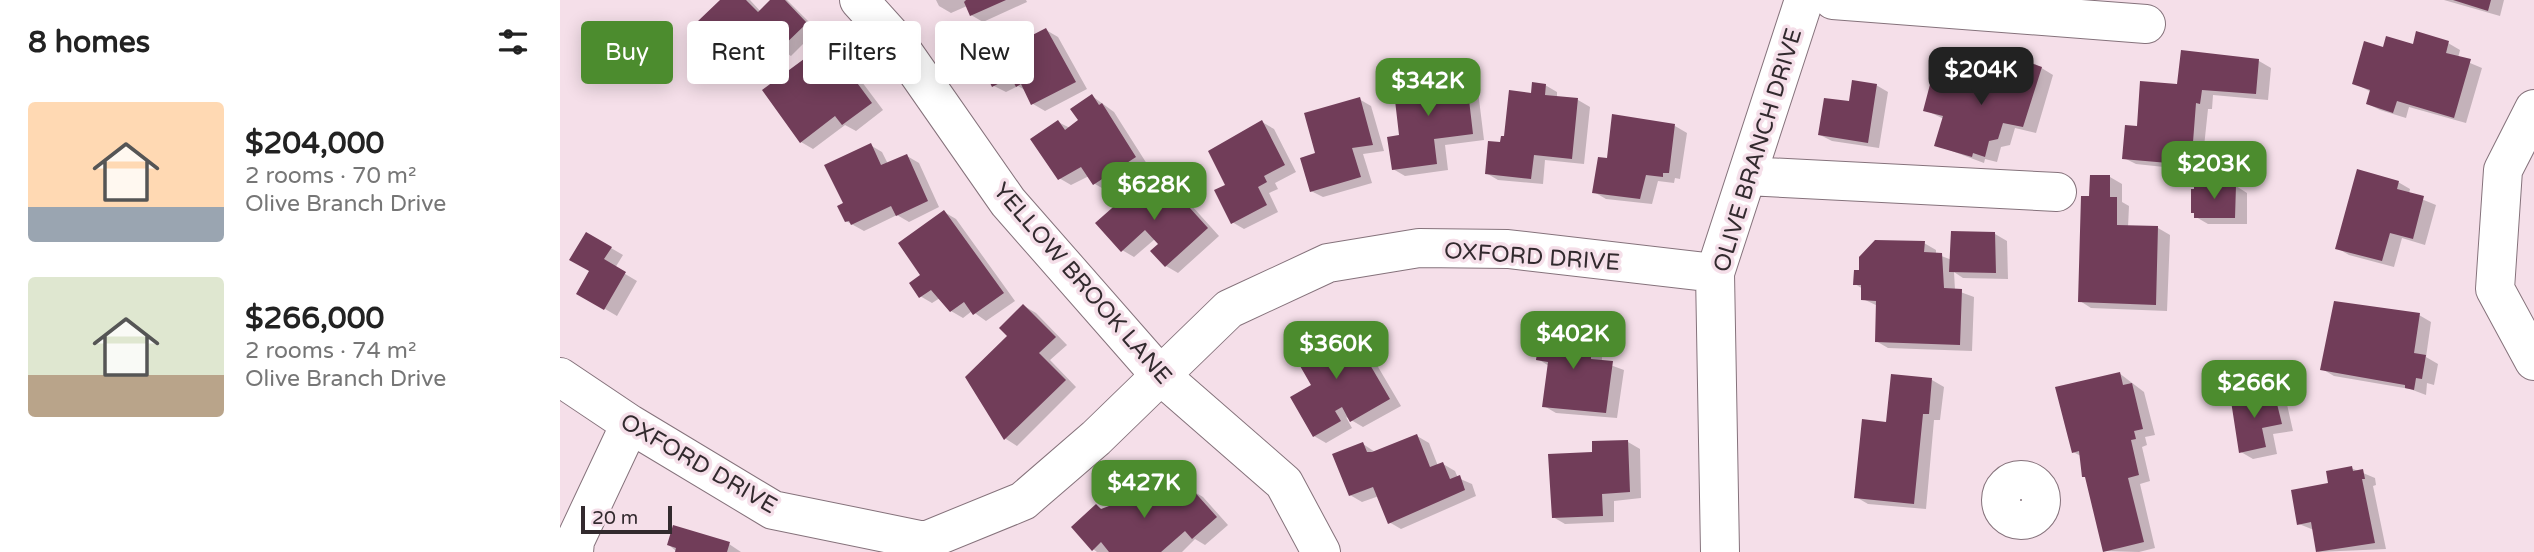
<!DOCTYPE html>
<meta charset="utf-8">
<style>
:root{--surface:#fff;--page:#f6f6f6;--text:#222;--muted:#767676;--accent:#4c8c2e}
body{margin:0;font-family:"Varela Round",sans-serif;background:var(--page);color:var(--text);height:100vh;display:flex;flex-direction:column;font-size:26px;white-space:nowrap}
*{box-sizing:border-box;margin:0}
p{font-size:23px;color:var(--muted)}
.icon{flex:none;width:38px;height:38px;fill:none;stroke:currentColor;stroke-width:2;stroke-linecap:round;stroke-linejoin:round}
.map{position:relative;flex:1;overflow:hidden}
.panel{display:flex;flex-direction:column;background:var(--surface);width:560px}
.panel>*{flex:none}
.top-card{position:absolute;left:21px;top:21px;width:665px;height:63px;display:flex;gap:14px}
.scale{position:absolute;left:21px;bottom:18px;width:91px;box-sizing:border-box;padding-left:7px;border:4px solid #322a2e;border-top:0;font-size:19px;line-height:24px;white-space:nowrap;color:#322a2e;-webkit-text-stroke:5px #f5dfe9;paint-order:stroke}
.price{position:absolute;translate:-50% -60px;padding:0 16px;border-radius:14px;background:var(--accent);color:#fff;font-size:23px;line-height:46px;filter:drop-shadow(0 2px 4px #0008)}
.price::after{content:'';position:absolute;left:50%;top:42px;width:21px;height:16px;margin-left:-10px;background:inherit;clip-path:polygon(0 0,100% 0,50% 100%)}
.price.active{background:#222;color:#fff}
ul{padding:0;list-style:none}
li{display:flex;align-items:center;gap:21px;height:175px;padding:0 28px}
li span{display:grid;place-items:center;flex:none;width:196px;height:140px;border-radius:7px;color:#555}
li>.icon{margin-inline-start:auto}
span .icon{width:84px;height:84px;fill:#fffc;stroke-width:1}
li b{font-size:30px}
h2{display:flex;justify-content:space-between;align-items:center;height:84px;padding:0 28px;font-size:30px}
.chip{padding:0 24px;border-radius:7px;background:var(--surface);box-shadow:0 4px 18px #0003;font-size:24px;line-height:63px}
.chip.active{background:var(--accent);color:#fff}
main{display:flex;flex:1;min-height:0}
.map>svg:first-child{display:block}
.shadow{fill:#0003}
.building{fill:#713d59}
.lines{fill:none;stroke-linecap:round;stroke-linejoin:round}
.minor-casing{stroke:#85727b;stroke-width:40}
.minor{stroke:#fff;stroke-width:38}
.labels{text-anchor:middle;stroke-width:7;stroke-linejoin:round;paint-order:stroke}
.street-label{font-size:23px;fill:#322a2e;stroke:#f5dfe9}
</style>
<main>
<section class="panel">
<h2>8 homes<svg class="icon" aria-label="filters" viewBox="0 0 24 24"><path d="M4 7h16M4 17h16"/><circle cx="9" cy="7" r="2"/><circle cx="15" cy="17" r="2"/></svg></h2>
<ul>
<li><span style="background:linear-gradient(#ffd9b3 75%,#9aa5b1 0)"><svg class="icon" aria-label="home" viewBox="0 0 24 24"><path d="M3 11l9-7 9 7M6 9v11h12V9"/></svg></span><div><b>$204,000</b><p>2 rooms · 70 m²</p><p>Olive Branch Drive</p></div></li>
<li><span style="background:linear-gradient(#dfe7d0 70%,#b9a48a 0)"><svg class="icon" aria-label="home" viewBox="0 0 24 24"><path d="M3 11l9-7 9 7M6 9v11h12V9"/></svg></span><div><b>$266,000</b><p>2 rooms · 74 m²</p><p>Olive Branch Drive</p></div></li>
</ul>
</section>
<div class="map">
<svg width="1974" height="552" viewBox="0 0 1974 552">
<rect width="100%" height="100%" fill="#f5dfe9"/>
<path class="shadow" d="M162,0H190L201,12L213,0H227L257,30L231,56L217,47L193,70L181,63Z
M376,0H466L467,2L423,22L411,15L407,6L391,13L379,6Z
M1884,0H1944L1940,16Z
M486,30L498,37L527,89L485,111L473,104L465,90L458,86L446,92L434,86L447,36L460,43Z
M1888,43L1900,50L1898,58L1922,68L1906,123L1849,107L1846,118L1820,110L1808,104L1811,92L1794,83L1824,49Z
M1622,52L1699,61L1711,68L1708,100L1653,95L1652,109H1648L1644,147L1634,146L1632,170L1576,164L1564,158L1578,128L1619,86Z
M1455,59L1475,64L1493,75L1476,133L1455,128L1450,145L1441,147L1437,162L1425,159L1424,163L1376,145L1384,119L1365,110L1441,88Z
M244,62L261,76L281,63L293,70L323,110L296,131L285,125L253,149L241,142Z
M905,76L917,83L924,140L885,145L888,170L845,176L833,169L841,137Z
M985,85L997,92V98L1018,100L1030,107L1024,164L985,160L983,184L938,180L926,173L973,95Z
M1316,85L1328,92L1319,148L1272,141L1260,135Z
M532,96L554,112L587,164L547,191L535,184L529,176L511,185L499,178L498,122L510,128L521,121Z
M799,99L811,106L824,151L803,154L812,183L763,197L751,191L757,155Z
M702,122L714,129L736,172L715,183L718,189L709,193L718,212L684,229L672,222L667,186Z
M1115,126L1127,133L1120,179L1115,178L1114,183L1098,181L1092,204L1046,199L1034,192L1048,159Z
M310,145L322,152L328,164L347,156L359,163L379,207L349,222L337,215L304,231L286,221L285,204Z
M1550,177L1562,184V202L1569,206L1568,227L1598,228L1610,235L1607,311L1531,308L1520,301L1530,198Z
M601,178L613,185L659,236L618,273L606,266L593,251L600,244L595,239L574,257L562,250L560,203L568,208Z
M1838,182L1850,189L1849,194L1876,205L1865,245L1842,238L1834,267L1789,255L1777,248Z
M1676,186L1687,193V224H1648L1636,217Z
M384,212L396,219L455,301L426,321L412,311L403,318L391,311L380,298L372,303L360,296L363,275Z
M27,234L63,255L55,268L77,281L57,316L18,293L31,270Z
M1435,234L1447,241L1448,279L1403,278L1394,272L1395,290L1414,297L1412,351L1328,348L1316,341L1318,306L1303,299V289L1295,284L1364,243L1376,250V254L1392,260Z
M464,306L476,313L507,345L490,360L516,387L457,446L446,439L408,377L450,336Z
M1859,315L1871,322L1866,357L1878,364L1874,385L1867,383L1866,395L1850,389L1774,376L1762,369Z
M785,324L797,331L841,406L803,427L786,417L792,428L766,443L754,436L753,386Z
M1030,332L1042,339V362L1064,370L1057,418L996,413L984,406L989,366L978,359Z
M1559,373L1584,392L1595,435L1585,437L1587,445L1582,447L1590,481L1580,484L1595,548L1579,552L1545,551L1521,456L1513,452Z
M1332,376L1372,380L1384,387L1380,420H1374L1366,509L1308,504L1296,497L1328,424Z
M1714,393L1726,400L1733,431L1713,434L1717,454L1693,459L1681,452Z
M857,436L869,443L878,466L883,464L895,471L898,478L912,484L916,496L841,529L829,522L819,496L802,502L790,495L803,444L815,452Z
M1068,442L1080,449L1081,498L1054,501V522L1005,524L993,517L1034,454Z
M1791,468L1815,478L1816,485L1813,486L1826,549L1758,552L1754,530L1739,524L1770,484Z
M585,477L597,484L615,503L631,490L643,497L668,525L645,545L635,539L622,552H537L533,549L536,506L544,510L550,508Z
M114,527L169,544L181,552H117L109,545Z"/>
<path class="building" d="M160,0H186L198,12L210,0H225L247,23L218,51L206,39L180,65L138,21Z
M406,0H446L410,16L404,2Z
M1893,0H1931L1928,11Z
M486,28L516,82L471,105L461,84L456,87L451,77L432,87L414,50L447,34L453,45Z
M1856,31L1889,41L1886,53L1911,59L1894,118L1837,101L1833,113L1806,104L1810,90L1792,84L1804,41L1823,47L1826,36L1853,44Z
M1621,50L1699,59L1696,94L1642,90L1640,104L1636,103L1633,142L1622,141L1620,164L1562,159L1565,125L1577,126L1580,81L1617,84Z
M1454,57L1482,67L1463,127L1443,123L1438,139L1429,141L1425,157L1413,153L1412,157L1374,146L1383,116L1363,111L1373,73L1440,86L1443,58L1452,60Z
M244,59L257,77L281,61L312,103L282,125L275,116L240,143L202,90Z
M906,74L913,134L874,139L877,164L832,170L827,137L839,135L833,83Z
M1292,80L1317,84L1308,143L1258,135L1264,98L1289,101Z
M972,82L986,84L985,95L1018,98L1012,159L974,155L971,179L925,174L928,141L940,142L941,136H944L949,90L971,93Z
M532,94L539,105L542,103L576,157L533,185L521,167L498,180L470,139L498,120L505,130L518,120L510,109Z
M800,97L813,145L792,148L801,177L750,192L740,158L755,153L744,113Z
M1052,114L1115,124L1109,173H1103V177L1086,175L1080,199L1032,193L1038,157L1047,158Z
M702,120L725,165L704,176L707,182L698,187L707,205L671,224L654,190L665,185L648,151Z
M311,143L321,165L347,154L368,201L336,216L331,206L291,225L289,221L285,222L277,206L283,203L264,165Z
M1797,169L1839,181L1837,189L1864,196L1853,239L1830,233L1822,261L1775,249Z
M1530,175H1550V197H1557V225L1598,226L1596,305L1518,302L1521,196H1529Z
M601,176L648,228L605,267L590,251L598,244L585,230L561,252L535,223L560,201L565,208Z
M1634,185H1676L1675,218H1634V213H1631V189H1634Z
M384,210L444,293L413,315L404,302L390,312L371,290L359,298L349,283L360,275L338,243Z
M1391,231L1435,232L1436,273L1389,272Z
M26,232L52,247L44,259L66,272L44,310L16,294L29,271L9,260Z
M1315,240L1365,241L1364,252L1382,253L1384,288L1402,289L1400,345L1315,342L1316,301L1301,300V285H1293L1294,270H1299V257Z
M1774,301L1860,313L1854,353L1866,355L1862,379L1856,378L1854,390L1845,388V385L1760,370Z
M463,304L496,337L479,353L506,380L444,440L405,377L447,336L439,328Z
M785,322L830,399L790,422L782,407L775,411L781,421L753,437L730,397L751,385L732,352Z
M981,324L1031,331V359L1053,361L1046,413L982,407L988,362L976,360Z
M1560,372L1563,385L1572,383L1583,429L1574,431L1576,439L1571,440L1579,475L1568,478L1584,542L1543,552L1525,477H1522L1519,451L1512,453L1495,387Z
M1331,374L1372,378L1369,414H1363L1354,504L1294,498L1302,419L1326,422Z
M1714,392L1722,424L1702,428L1706,447L1679,453L1671,401Z
M857,434L870,467L883,462L890,479L900,475L905,490L828,524L813,487L789,496L772,454L803,442L807,452H812Z
M1068,440L1070,492L1042,494L1043,516L992,518L988,454L1032,452V441Z
M1792,466L1793,471L1803,469L1805,479H1802L1815,543L1756,552L1751,522L1737,525L1731,490L1768,483L1766,471Z
M585,475L612,504L631,488L657,517L632,539L625,531L601,552H549L541,542L532,551L511,527L536,504L541,509L549,506Z
M113,525L170,542L167,552H115L116,548L107,545Z"/>
<g class="lines">
<g class="minor-casing">
<path id="minor" d="M299,0L335,40L448,202L599,374L724,483L761,552
M1273,0L1586,24
M1974,109L1943,170L1935,289L1974,361
M1187,176L1497,192
M0,377L70,424L213,510L365,541L463,501L536,438L669,309L768,263L859,248L948,249L1155,273
M1441 500a20 20 0 1 1 40 0a20 20 0 1 1-40 0Z
M14,552L15,541L70,424
M1160,552L1155,273L1244,0"/>
</g>
<use href="#minor" class="minor"/>
</g>
<g class="labels">
<g class="street-label">
<text transform="translate(1197 150) rotate(-73)" y="8">OLIVE BRANCH DRIVE</text>
<text transform="translate(972 256) rotate(4)" y="8">OXFORD DRIVE</text>
<text transform="translate(523 283) rotate(49)" y="8">YELLOW BROOK LANE</text>
<text transform="translate(139 463) rotate(30)" y="8">OXFORD DRIVE</text>
</g>
</g>
</svg>
<div class="scale">20 m</div>
<b class="price active" style="left:1421px;top:107px">$204K</b>
<b class="price" style="left:868px;top:118px">$342K</b>
<b class="price" style="left:1654px;top:201px">$203K</b>
<b class="price" style="left:594px;top:222px">$628K</b>
<b class="price" style="left:1013px;top:371px">$402K</b>
<b class="price" style="left:776px;top:381px">$360K</b>
<b class="price" style="left:1694px;top:420px">$266K</b>
<b class="price" style="left:584px;top:520px">$427K</b>
<div class="top-card">
<a class="chip active">Buy</a>
<a class="chip">Rent</a>
<a class="chip">Filters</a>
<a class="chip">New</a>
</div>
</div>
</main>
